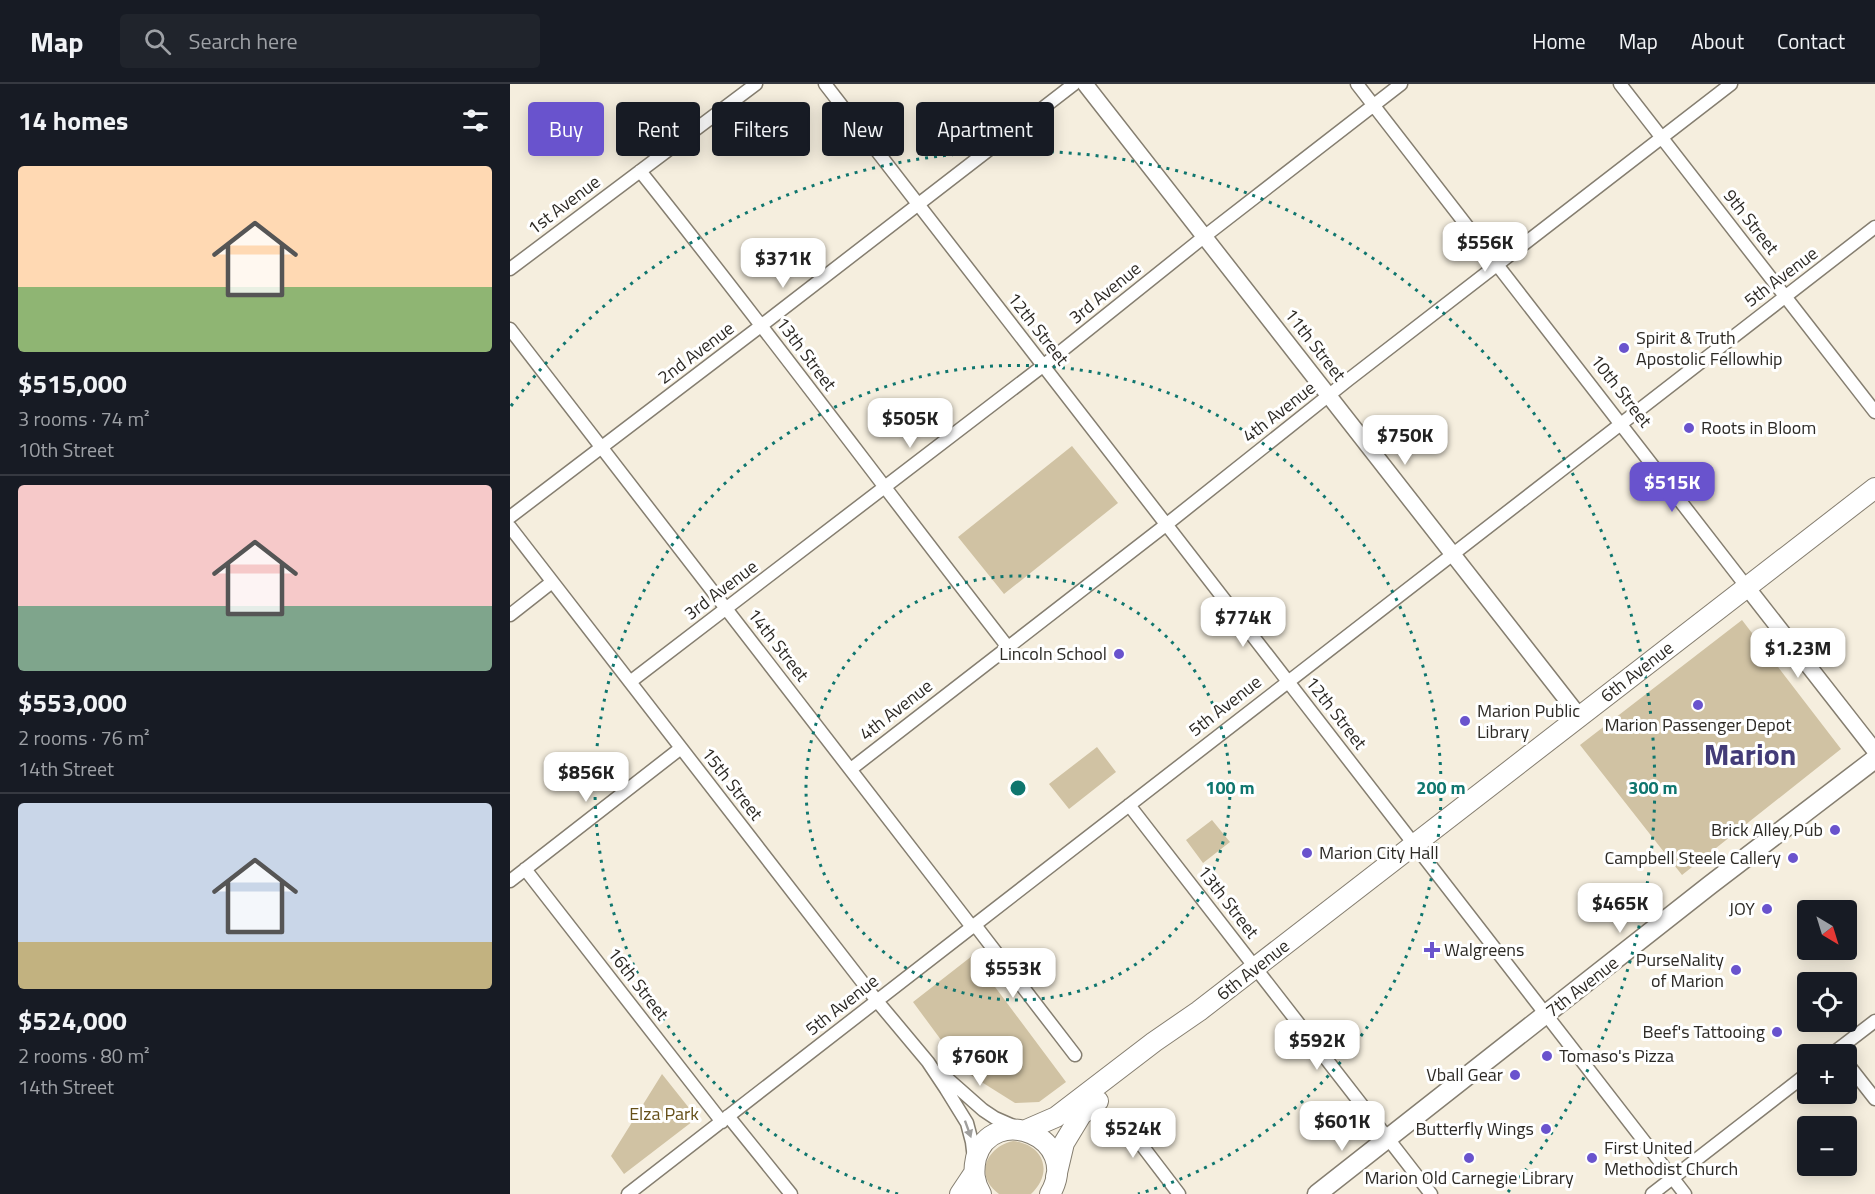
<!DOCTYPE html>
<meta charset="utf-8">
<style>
:root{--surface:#171b24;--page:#20242c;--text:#f1f3f6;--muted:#9ea1a6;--line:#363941;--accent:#6953cd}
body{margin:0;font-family:"Titillium Web",sans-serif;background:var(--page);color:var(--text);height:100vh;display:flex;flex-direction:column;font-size:22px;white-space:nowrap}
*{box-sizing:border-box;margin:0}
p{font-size:20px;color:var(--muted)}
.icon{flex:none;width:33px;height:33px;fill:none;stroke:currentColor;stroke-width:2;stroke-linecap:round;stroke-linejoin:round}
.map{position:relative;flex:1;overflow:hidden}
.side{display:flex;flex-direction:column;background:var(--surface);width:510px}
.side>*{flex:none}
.banner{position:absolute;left:18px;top:18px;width:570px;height:54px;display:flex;gap:12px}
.needle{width:39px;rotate:142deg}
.tools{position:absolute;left:1287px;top:816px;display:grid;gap:12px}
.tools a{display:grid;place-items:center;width:60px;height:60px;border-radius:6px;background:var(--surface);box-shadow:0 3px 15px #0003;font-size:30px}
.price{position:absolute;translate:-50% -51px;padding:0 14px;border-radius:12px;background:#fff;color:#222;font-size:20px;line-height:39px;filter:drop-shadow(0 2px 3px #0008)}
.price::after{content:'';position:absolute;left:50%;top:36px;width:18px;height:14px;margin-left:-9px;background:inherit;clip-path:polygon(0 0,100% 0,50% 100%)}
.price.active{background:var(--accent);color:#fff}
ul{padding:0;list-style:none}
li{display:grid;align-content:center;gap:12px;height:318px;padding:0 18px}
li+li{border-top:2px solid var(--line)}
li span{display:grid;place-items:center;height:186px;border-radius:6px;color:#555}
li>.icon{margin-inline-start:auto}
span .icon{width:108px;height:108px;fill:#fffc;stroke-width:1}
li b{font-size:26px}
h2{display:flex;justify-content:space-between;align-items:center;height:72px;padding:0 18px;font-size:26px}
.chip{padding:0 21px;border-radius:6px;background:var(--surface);box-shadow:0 3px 15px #0003;font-size:21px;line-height:54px}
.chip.active{background:var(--accent);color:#fff}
header{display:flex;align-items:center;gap:36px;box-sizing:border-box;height:84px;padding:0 30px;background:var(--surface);border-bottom:2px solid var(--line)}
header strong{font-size:28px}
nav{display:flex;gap:33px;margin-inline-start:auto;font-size:21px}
.search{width:420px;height:54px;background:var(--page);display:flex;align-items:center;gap:15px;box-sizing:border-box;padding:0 21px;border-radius:6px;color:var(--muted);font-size:22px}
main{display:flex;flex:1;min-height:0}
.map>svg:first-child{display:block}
.green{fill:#d0c2a3}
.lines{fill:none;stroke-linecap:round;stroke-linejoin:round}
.minor-casing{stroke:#857e70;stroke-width:15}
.tertiary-casing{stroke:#857e70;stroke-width:18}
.secondary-casing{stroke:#857e70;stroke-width:21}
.primary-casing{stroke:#857e70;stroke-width:22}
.minor{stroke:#fff;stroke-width:12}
.tertiary{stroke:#fff;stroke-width:15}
.secondary{stroke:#fff;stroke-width:18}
.primary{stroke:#fff;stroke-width:20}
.oneway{fill:#a09f9d}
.ring{fill:none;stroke:#0f766e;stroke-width:3;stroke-dasharray:3 6}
.poi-dot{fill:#6953cd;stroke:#fff;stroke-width:2}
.labels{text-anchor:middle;stroke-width:6;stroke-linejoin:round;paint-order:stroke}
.street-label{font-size:18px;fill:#2d2a25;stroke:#fff}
.poi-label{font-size:18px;fill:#2d2a25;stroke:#fff;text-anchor:end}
.park-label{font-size:18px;fill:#654f18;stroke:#fff}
.town-label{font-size:30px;font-weight:bold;fill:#433c78;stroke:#fff}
.centre{fill:#0f766e;stroke:#fff;stroke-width:3}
.ring-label{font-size:18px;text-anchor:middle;font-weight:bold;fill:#0f766e;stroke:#fff;stroke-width:6;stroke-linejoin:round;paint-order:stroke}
</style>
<header>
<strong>Map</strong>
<div class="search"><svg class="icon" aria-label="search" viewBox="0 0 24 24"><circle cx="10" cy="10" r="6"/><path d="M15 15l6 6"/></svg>Search here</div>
<nav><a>Home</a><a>Map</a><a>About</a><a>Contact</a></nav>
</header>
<main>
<section class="side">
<h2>14 homes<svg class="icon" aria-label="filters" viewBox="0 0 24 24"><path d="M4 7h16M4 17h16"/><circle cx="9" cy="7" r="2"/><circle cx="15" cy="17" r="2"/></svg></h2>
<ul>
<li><span style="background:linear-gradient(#ffd9b3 65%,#8fb573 0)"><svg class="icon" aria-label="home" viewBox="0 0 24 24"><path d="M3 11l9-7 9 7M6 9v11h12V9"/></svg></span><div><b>$515,000</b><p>3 rooms · 74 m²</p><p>10th Street</p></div></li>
<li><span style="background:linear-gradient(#f6c9c9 65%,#7fa58c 0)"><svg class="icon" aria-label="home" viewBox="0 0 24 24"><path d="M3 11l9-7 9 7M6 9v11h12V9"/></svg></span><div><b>$553,000</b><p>2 rooms · 76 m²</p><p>14th Street</p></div></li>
<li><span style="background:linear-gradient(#c9d6e8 75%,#c2b280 0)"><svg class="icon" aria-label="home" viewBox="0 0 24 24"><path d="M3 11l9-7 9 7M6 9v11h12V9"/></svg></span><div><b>$524,000</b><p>2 rooms · 80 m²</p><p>14th Street</p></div></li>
</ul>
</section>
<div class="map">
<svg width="1365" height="1110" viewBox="0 0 1365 1110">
<rect width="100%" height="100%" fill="#f5eede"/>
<path class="green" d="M562,362L608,419L494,510L448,453Z
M1232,536L1331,665L1172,791L1070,661Z
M587,663L606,688L559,725L539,700Z
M702,736L720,758L693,779L676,756Z
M462,872L556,998L529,1018L505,1019L454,987L403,918Z
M152,990L187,1034L114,1090L101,1072Z
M503,1057C534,1060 544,1089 521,1110H489C464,1092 476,1063 503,1057Z"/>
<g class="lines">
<g class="minor-casing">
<path id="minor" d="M315,0L1175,1110
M847,0L1236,502
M1110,0L1365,328
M130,87C255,243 374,404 497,562
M0,185L246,0
M0,245L462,843
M0,433L252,241L564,0
M0,443L367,917L418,978L436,1005L457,1039L462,1058L464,1075
M0,531L42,498
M120,598L534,281L695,152L891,0
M341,685L657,440L838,296L1221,0
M619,721L921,1110
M15,785L212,1038
M0,797L171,664
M465,841L565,971
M1322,970L1365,937
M1336,978L1365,1015
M430,988L473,1026L485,1034L508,1044
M218,1032L281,1110
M614,1038L669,1110
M118,1110C534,788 948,463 1365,143
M1142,1110L1298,989"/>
</g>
<g class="tertiary-casing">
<path id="tertiary" d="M575,0L1070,633
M1236,502L1365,667"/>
</g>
<g class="secondary-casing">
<path id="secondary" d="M807,1110L1200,801L1365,675"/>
</g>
<g class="primary-casing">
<path id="primary" d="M516,1046L546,1033L644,958L689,927L1365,404
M546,1093L554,1059L571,1031L588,1017
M450,1110L464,1089
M471,1110C464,1098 463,1088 466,1074C482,1018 573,1053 540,1110"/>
</g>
<use href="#minor" class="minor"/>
<use href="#tertiary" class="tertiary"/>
<use href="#secondary" class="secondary"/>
<use href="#primary" class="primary"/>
</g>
<defs><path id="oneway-solid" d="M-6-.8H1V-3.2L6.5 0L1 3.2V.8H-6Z" transform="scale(1.5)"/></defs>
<use class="oneway" href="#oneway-solid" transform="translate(458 1045) rotate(70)"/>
<g class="ring">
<circle cx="508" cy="704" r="212"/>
<path d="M388 1110A423 423 0 1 1 628 1110"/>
<path d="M1 322A635 635 0 1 1 998 1108"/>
</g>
<g class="poi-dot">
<circle cx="1114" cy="264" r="6"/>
<circle cx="1179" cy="344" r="6"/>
<circle cx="609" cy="570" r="6"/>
<circle cx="1188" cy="621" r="6"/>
<circle cx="955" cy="637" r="6"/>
<circle cx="1325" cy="746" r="6"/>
<circle cx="797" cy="769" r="6"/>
<circle cx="1283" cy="774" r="6"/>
<circle cx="1257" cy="825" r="6"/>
<path d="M919 857h6v6h6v6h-6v6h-6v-6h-6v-6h6z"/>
<circle cx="1226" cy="886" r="6"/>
<circle cx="1267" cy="948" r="6"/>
<circle cx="1037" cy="972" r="6"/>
<circle cx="1005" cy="991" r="6"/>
<circle cx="1036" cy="1045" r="6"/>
<circle cx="959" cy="1074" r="6"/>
<circle cx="1082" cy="1074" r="6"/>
</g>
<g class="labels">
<g class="street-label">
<text transform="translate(54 121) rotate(-37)" y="6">1st Avenue</text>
<text transform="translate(1241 138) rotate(52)" y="6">9th Street</text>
<text transform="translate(1271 193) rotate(-37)" y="6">5th Avenue</text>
<text transform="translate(595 209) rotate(-39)" y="6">3rd Avenue</text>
<text transform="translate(528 245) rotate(52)" y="6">12th Street</text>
<text transform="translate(805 261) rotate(52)" y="6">11th Street</text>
<text transform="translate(186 269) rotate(-37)" y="6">2nd Avenue</text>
<text transform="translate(296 270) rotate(53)" y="6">13th Street</text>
<text transform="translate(1111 307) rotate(52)" y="6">10th Street</text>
<text transform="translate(769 328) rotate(-38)" y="6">4th Avenue</text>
<text transform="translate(211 506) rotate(-37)" y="6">3rd Avenue</text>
<text transform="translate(268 561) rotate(52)" y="6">14th Street</text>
<text transform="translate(1127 588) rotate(-38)" y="6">6th Avenue</text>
<text transform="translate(715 622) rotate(-38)" y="6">5th Avenue</text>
<text transform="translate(386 626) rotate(-38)" y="6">4th Avenue</text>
<text transform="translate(826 629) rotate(52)" y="6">12th Street</text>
<text transform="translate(222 700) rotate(52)" y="6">15th Street</text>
<text transform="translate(718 818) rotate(52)" y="6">13th Street</text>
<text transform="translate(743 886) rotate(-38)" y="6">6th Avenue</text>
<text transform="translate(128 900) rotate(52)" y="6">16th Street</text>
<text transform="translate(1072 903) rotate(-38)" y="6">7th Avenue</text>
<text transform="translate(332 921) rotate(-38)" y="6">5th Avenue</text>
</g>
<g class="poi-label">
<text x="1126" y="260" text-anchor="start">Spirit &amp; Truth<tspan x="1126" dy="21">Apostolic Fellowhip</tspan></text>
<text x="1191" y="350" text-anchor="start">Roots in Bloom</text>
<text x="597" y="576">Lincoln School</text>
<text x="967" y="633" text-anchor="start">Marion Public<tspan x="967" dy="21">Library</tspan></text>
<text x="1188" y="647" text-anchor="middle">Marion Passenger Depot</text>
<text x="1313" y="752">Brick Alley Pub</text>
<text x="809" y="775" text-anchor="start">Marion City Hall</text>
<text x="1271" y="780">Campbell Steele Callery</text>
<text x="1245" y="831">JOY</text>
<text x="934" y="872" text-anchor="start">Walgreens</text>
<text x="1214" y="882">PurseNality<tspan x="1214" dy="21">of Marion</tspan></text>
<text x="1255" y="954">Beef's Tattooing</text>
<text x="1049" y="978" text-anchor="start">Tomaso's Pizza</text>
<text x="993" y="997">Vball Gear</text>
<text x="1024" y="1051">Butterfly Wings</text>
<text x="1094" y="1070" text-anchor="start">First United<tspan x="1094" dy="21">Methodist Church</tspan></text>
<text x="959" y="1100" text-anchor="middle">Marion Old Carnegie Library</text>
</g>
<g class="park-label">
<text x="154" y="1036">Elza Park</text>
</g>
<g class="town-label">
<text x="1240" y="681">Marion</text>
</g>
</g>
<circle cx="508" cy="704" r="9" class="centre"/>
<g class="ring-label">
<text x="720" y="710">100 m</text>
<text x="931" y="710">200 m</text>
<text x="1143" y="710">300 m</text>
</g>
</svg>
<div class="tools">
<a><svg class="needle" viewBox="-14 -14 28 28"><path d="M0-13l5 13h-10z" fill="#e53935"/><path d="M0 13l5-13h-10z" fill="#9ea1a6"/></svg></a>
<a><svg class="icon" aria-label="locate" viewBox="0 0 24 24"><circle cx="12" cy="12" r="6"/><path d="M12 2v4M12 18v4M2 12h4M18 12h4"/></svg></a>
<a>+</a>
<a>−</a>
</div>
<b class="price" style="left:975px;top:189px">$556K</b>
<b class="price" style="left:273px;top:205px">$371K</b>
<b class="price" style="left:400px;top:365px">$505K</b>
<b class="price" style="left:895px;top:382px">$750K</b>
<b class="price active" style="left:1162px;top:429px">$515K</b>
<b class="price" style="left:733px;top:564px">$774K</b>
<b class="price" style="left:1288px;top:595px">$1.23M</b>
<b class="price" style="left:76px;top:719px">$856K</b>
<b class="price" style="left:1110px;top:850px">$465K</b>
<b class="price" style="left:503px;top:915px">$553K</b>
<b class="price" style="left:807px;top:987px">$592K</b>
<b class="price" style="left:470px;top:1003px">$760K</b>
<b class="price" style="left:832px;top:1068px">$601K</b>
<b class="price" style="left:623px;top:1075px">$524K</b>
<div class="banner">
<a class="chip active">Buy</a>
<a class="chip">Rent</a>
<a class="chip">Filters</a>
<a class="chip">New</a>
<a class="chip">Apartment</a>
</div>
</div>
</main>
